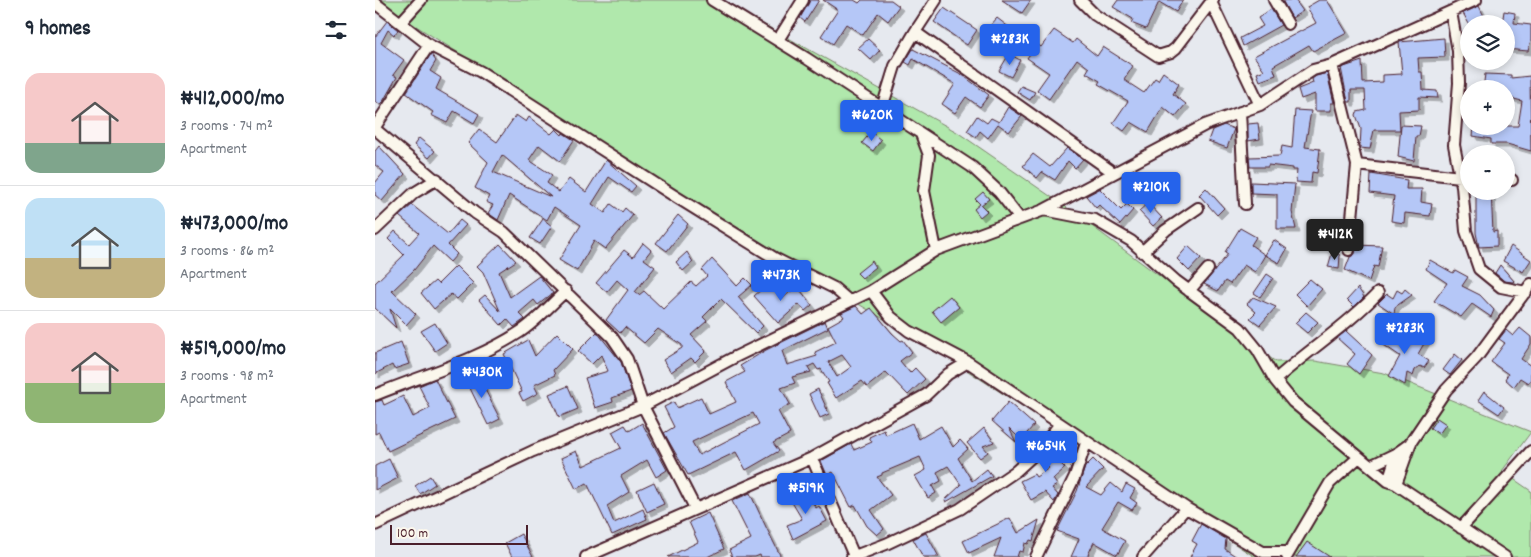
<!DOCTYPE html>
<meta charset="utf-8">
<style>
:root{--surface:#fff;--page:#f6f6f7;--text:#1f2937;--muted:#747a83;--line:#e0e1e3;--accent:#2563eb}
body{margin:0;font-family:Dekko,sans-serif;background:var(--page);color:var(--text);height:100vh;display:flex;flex-direction:column;font-size:19px;white-space:nowrap}
*{box-sizing:border-box;margin:0}
p{font-size:16px;color:var(--muted)}
.icon{flex:none;width:28px;height:28px;fill:none;stroke:currentColor;stroke-width:2;stroke-linecap:round;stroke-linejoin:round}
.map{position:relative;flex:1;overflow:hidden}
.side{display:flex;flex-direction:column;background:var(--surface);width:375px}
.side>*{flex:none}
.tools{position:absolute;left:1085px;top:15px;display:grid;gap:10px}
.tools a{display:grid;place-items:center;width:55px;height:55px;border-radius:50%;background:var(--surface);box-shadow:0 2px 8px #0003;font-size:25px}
.scale{position:absolute;left:15px;bottom:12px;width:138px;box-sizing:border-box;padding-left:5px;border:2px solid #4a1f2b;border-top:0;font-size:14px;line-height:18px;white-space:nowrap;color:#4a1f2b;-webkit-text-stroke:4px #fbf7ec;paint-order:stroke}
.price{position:absolute;translate:-50% -42px;padding:0 11px;border-radius:5px;background:var(--accent);color:#fff;font-size:16px;line-height:32px;filter:drop-shadow(0 1px 2px #0008)}
.price::after{content:'';position:absolute;left:50%;top:30px;width:15px;height:11px;margin-left:-8px;background:inherit;clip-path:polygon(0 0,100% 0,50% 100%)}
.price.active{background:#222;color:#fff}
ul{padding:0;list-style:none}
li{display:flex;align-items:center;gap:15px;height:125px;padding:0 25px}
li+li{border-top:1px solid var(--line)}
li span{display:grid;place-items:center;flex:none;width:140px;height:100px;border-radius:15px;color:#555}
li>.icon{margin-inline-start:auto}
span .icon{width:60px;height:60px;fill:#fffc;stroke-width:1}
li b{font-size:21px}
h2{display:flex;justify-content:space-between;align-items:center;height:60px;padding:0 25px;font-size:21px}
main{display:flex;flex:1;min-height:0}
.map>svg:first-child{display:block}
.green{fill:#b0e8ac;stroke:#7d846c}
.building{fill:#b5c7f7;stroke:#4a1f2b;fill-rule:evenodd;filter:url(#shadow)}
.lines{fill:none;stroke-linecap:round;stroke-linejoin:round}
.minor-casing{stroke:#4a1f2b;stroke-width:14}
.minor{stroke:#fbf7ec;stroke-width:10}
</style>
<main>
<section class="side">
<h2>9 homes<svg class="icon" aria-label="filters" viewBox="0 0 24 24"><path d="M4 7h16M4 17h16"/><circle cx="9" cy="7" r="2"/><circle cx="15" cy="17" r="2"/></svg></h2>
<ul>
<li><span style="background:linear-gradient(#f6c9c9 70%,#7fa58c 0)"><svg class="icon" aria-label="home" viewBox="0 0 24 24"><path d="M3 11l9-7 9 7M6 9v11h12V9"/></svg></span><div><b>₦412,000/mo</b><p>3 rooms · 74 m²</p><p>Apartment</p></div></li>
<li><span style="background:linear-gradient(#bfe0f5 60%,#c2b280 0)"><svg class="icon" aria-label="home" viewBox="0 0 24 24"><path d="M3 11l9-7 9 7M6 9v11h12V9"/></svg></span><div><b>₦473,000/mo</b><p>3 rooms · 86 m²</p><p>Apartment</p></div></li>
<li><span style="background:linear-gradient(#f6c9c9 60%,#8fb573 0)"><svg class="icon" aria-label="home" viewBox="0 0 24 24"><path d="M3 11l9-7 9 7M6 9v11h12V9"/></svg></span><div><b>₦519,000/mo</b><p>3 rooms · 98 m²</p><p>Apartment</p></div></li>
</ul>
</section>
<div class="map">
<svg width="1156" height="557" viewBox="0 0 1156 557">
<defs>
<filter id="shadow"><feDropShadow dx="4" dy="4" stdDeviation="0" flood-color="#0004"/></filter>
</defs>
<rect width="100%" height="100%" fill="#e6e9ef"/>
<filter id="ink" filterUnits="userSpaceOnUse"><feTurbulence type="fractalNoise" baseFrequency=".02" numOctaves="2"/><feDisplacementMap in="SourceGraphic" scale="10" xChannelSelector="R" yChannelSelector="G"/><feConvolveMatrix kernelMatrix="1 2 1 2 8 2 1 2 1" color-interpolation-filters="sRGB"/></filter>
<g filter="url(#ink)">
<path class="green" d="M0,0H345L582,132L691,207L901,362L940,361L1009,373L1156,432L1127,471L1156,491V557H880L559,349L423,268Z"/>
<path class="building" d="M435,0H444L430,22L425,18Z
M448,0H479L484,3L487,0H516L524,6L513,21L503,13L488,35L471,24L458,44L446,36L463,10Z
M627,0H656L647,13Z
M743,0H808L801,12L784,2L771,29L756,23L758,19L738,7Z
M911,0H920L928,11L917,18L908,2Z
M944,0H952L972,33L938,51L934,45L898,66L901,75L885,81L882,73L889,70L879,56L941,23L932,7Z
M1104,6L1113,24H1094L1088,13Z
M569,8L602,30L592,45L559,22Z
M896,9L906,25L868,46L865,38L888,26L883,18Z
M1129,11L1140,13L1139,23L1156,25V40L1153,51L1131,49V24H1127Z
M622,18L639,31L632,41L614,27Z
M12,21L23,30L19,35L13,30L6,43L29,60L18,75L22,77L6,105L0,101V37Z
M679,30L698,43L701,39L722,56L728,47L758,66L749,80L769,93L780,78L783,80L788,72L804,84L798,94L811,104L800,117L788,107L773,132L756,122L749,131L738,123L753,101L723,84L725,81L711,73L714,68L702,59L674,99L662,90L674,73L652,58L662,44L666,47Z
M1069,38L1070,57L1043,58L1044,72H1047L1048,90L1062,91L1063,98L1044,97V110L1024,111L1025,130H999L995,149L985,148L986,129L981,115L982,112L991,110L990,90H976V102H973L966,68L987,61L988,83L1008,82V75L1027,74L1024,42Z
M493,39L505,50L496,60L483,48Z
M538,49L586,74L614,95L605,107L591,97L580,113L567,104L580,84L538,59L535,65L530,62Z
M56,54L61,61L55,71L66,78L61,89L104,114L99,123L79,111L72,123L56,115L58,112L31,93Z
M634,54L645,60L636,77L624,71Z
M952,73L959,103H956V111H940V94L926,99L923,89L938,83L937,79L941,76Z
M1110,74L1136,75V78L1155,76L1156,151L1132,144H1116V139L1098,136L1099,126H1143L1147,101L1131,97V89H1108Z
M646,86L660,92L655,100L642,92Z
M633,107L647,116L634,132L623,124L613,138L605,131L601,137L592,131L602,116L612,123L616,118L624,122Z
M920,110L936,111L930,147L945,149L942,173L937,172L936,183L921,182L922,170H918V168L893,165V167H875L874,157L905,156L907,146L917,148Z
M141,115L151,122L154,117L176,134L181,129L187,135L188,133L199,140L185,161L164,145L154,160L177,175L172,183L184,192L194,179L211,192L231,160L261,186L256,192L234,177L217,204L230,213L236,204L247,212L250,208L258,215L230,249L219,241L202,271L184,260L206,225L179,207L172,220L134,195L123,220L113,213L118,205L111,202L114,196L100,188L113,162L93,143L104,129L122,142ZM127,155L176,197L118,172Z
M883,123L885,139L873,141V124Z
M849,125L859,129L852,148L833,141L837,130Z
M1026,125L1046,126L1044,136H1041L1039,161L1023,157Z
M496,132L506,140L498,151L487,143Z
M44,138L60,151L54,158L39,145Z
M4,146L30,174L7,201L0,195V183L9,172L0,165V151Z
M692,148L708,159L700,168L693,161L680,180L667,172L662,178L648,166L658,154L675,167Z
M996,174L1032,180L1031,189H1047L1046,202L1057,204L1055,216L1030,213L1029,223L1016,221L1019,196L995,193Z
M876,182L920,184L917,212L921,229H902V194L876,193Z
M726,188L725,189L746,210L752,204L758,210L745,225L724,205L721,208L711,196Z
M831,188L849,208L842,215L824,195Z
M1101,191H1116L1118,232L1122,231V246L1104,247L1101,233Z
M608,192L614,199L606,205L612,211L605,217L599,209L605,204L600,199Z
M773,203L787,218L778,226L764,211Z
M37,205L73,234L85,220L91,225L73,245L82,254L75,262L58,246L39,270L17,291L41,314L31,325L15,309L21,328L0,308V283L29,255L13,239L20,231L34,244L44,233L24,216Z
M303,215L313,224L292,251L281,243Z
M168,219L177,226L165,244L155,238Z
M865,228L881,237L876,245L890,255L880,272L869,265L855,284L850,281L843,291L829,284L853,254L850,252Z
M899,240L912,249L904,263L890,255Z
M268,243L276,250L269,259L280,267L260,292L264,295L269,291L288,309L316,282L321,286L332,276L327,270L337,259L362,286L370,278L377,285L363,297L388,326L381,333L346,299L328,317L332,321L316,335L331,351L320,362L316,358L296,372L288,360L307,348V345L283,329L269,343L250,327L245,333L231,320L253,290L242,280L232,292L221,283L249,250L258,257Z
M125,244L141,261L124,272L135,297L164,276L178,293L163,305L159,300L144,313L150,319L139,327L132,319L126,325L104,300L110,295L125,311L108,272L102,266Z
M981,245L1007,246L1003,267L999,266L994,281L970,270L975,257L980,254Z
M813,246L826,258L814,271L802,259Z
M1136,246L1156,260L1148,272L1128,261Z
M312,252L318,262L308,271L301,262Z
M957,253L965,255L964,269L953,267Z
M1055,260L1078,273L1080,270L1093,277L1087,286L1105,295L1119,310L1116,317L1097,304L1086,317L1059,301L1072,283L1051,269Z
M497,261L501,267L487,278L482,273Z
M1125,265L1139,281L1138,282L1129,281L1120,273Z
M81,266L98,283L82,299L76,294L59,309L46,293L60,281L63,284Z
M892,274L898,278L885,297L879,293Z
M935,279L947,289L932,306L920,294Z
M395,282L408,298L422,286L437,305L430,311L424,304L403,323L379,296Z
M983,288L989,297L979,307L972,300Z
M1030,289L1037,295L1020,307L1019,314L1003,303L1012,294L1018,298L1022,290L1027,293Z
M575,296L584,307L566,322L557,311Z
M878,297L901,307L885,325L875,318L881,312L872,304Z
M481,306L488,314L496,308L517,333L526,341L528,340L537,352L525,361L535,373L540,368L550,379L533,395L511,372L492,387L487,381L461,398L452,383L454,382L446,369L443,370L439,364L433,367L436,372L417,377L420,383L406,388L415,404L403,411L415,434L398,443L404,451L371,470L361,452L313,475L289,433L299,427L289,407L299,402L302,408L326,397L334,414L361,402L351,382L370,372L365,366L391,350L450,321L453,328L407,351L412,365L442,356L440,352L461,342L453,326L469,317L466,313ZM467,355L476,367L462,377L453,362ZM378,413L384,424L324,455L317,442Z
M931,312L943,322L932,333L920,323Z
M60,323L72,343L60,351L46,331Z
M1145,328L1156,337V344L1146,359L1156,366V379L1153,383L1145,378L1139,387L1130,379L1133,374L1116,362L1130,343L1124,339L1131,330L1138,336Z
M1011,329L1030,345L1038,332L1051,340L1043,354L1054,361L1049,368L1045,366L1040,370L1038,376L1032,373L1030,385L1014,376L1025,356L1003,341Z
M971,331L997,355L984,374L972,364L980,354L962,338Z
M222,332L246,362L256,391L237,398L238,402L220,408L210,378L233,371L226,355L217,364L203,351Z
M182,333L198,349L178,370L180,375L159,385L163,393L148,401L144,393L147,392L129,354L153,340L160,356Z
M26,342L34,364L19,369L17,365L0,374V353Z
M1080,354L1087,360L1075,375L1068,370Z
M101,372L125,419L113,425L90,378Z
M60,379L80,419L13,451L4,432L0,434V402L7,400L9,405L28,396L38,417L55,408L44,386Z
M193,386L203,409L184,417L174,394Z
M443,389L454,414L445,418L434,394Z
M1109,391L1129,407L1124,414L1103,400Z
M633,402L659,425L646,440L634,428L641,442L617,421Z
M1062,418L1071,424L1064,434L1055,428Z
M267,423L292,470L281,477L272,460L246,476L254,492L232,506L239,523L268,509L272,519L237,535L212,483L201,489L186,458L201,451L208,466L246,448L237,432L250,425L254,431Z
M537,423L544,439L566,426L578,447L585,440L593,449L583,458L597,481L612,469L617,476L571,502L570,500L586,485L573,466L562,472L566,481L557,486L561,493L553,498L540,476L551,470L545,457L507,473V475L502,477L516,495L496,510L509,529L502,535L492,526L480,505L476,507L458,472L452,475L446,461L476,444L479,450L497,442L494,437L509,430L511,435Z
M609,428L619,442L608,446L613,452L605,458L592,443Z
M687,433L695,438L678,456L690,468L678,479L682,485L677,488L683,495L679,502L670,492L656,500L645,481L659,474L661,477L674,468L665,459Z
M14,459L23,478L0,490V466Z
M718,459L728,469L711,487L726,495L736,483L747,492L751,484L760,489L755,498L762,503L757,510L743,502L727,528L750,541L742,555L719,542L712,557H696L704,539L682,531L702,491L710,467Z
M55,476L60,484L45,494L40,486Z
M279,482L289,504L272,512L262,490Z
M430,490L441,508L444,506L452,521L418,539L412,525L427,519L415,499Z
M375,493L391,527L406,557H386L385,555L380,557H357L354,550L376,539L357,501Z
M333,513L349,549L332,557H293L323,542L314,522Z
M635,518L643,533L664,520L658,541L655,540L653,544L650,543L648,552L644,551L642,557H619L626,538L594,553L588,541Z
M826,524L851,539L850,549L862,557H815L822,544L817,541Z
M551,533L564,557H548L538,539Z
M146,534L158,557H137L130,543Z
M932,542L955,557H921Z"/>
<g class="lines">
<g class="minor-casing">
<path id="minor" d="M337,0L431,58L597,167L624,192L645,219
M561,0L540,32L739,173
M705,0L720,15L783,56L796,52L801,48L836,2
M838,0L836,2L885,105
M899,0L913,24
M0,3L54,45L106,72L298,195L401,259L459,288L474,301
M1076,12L1083,51L1084,83L1079,145L1087,186L1091,231L1104,269L1126,287L1151,292
M26,22L46,0
M403,40L428,0
M957,65L982,165L1094,178
M507,108L520,66L540,32
M865,112L870,204
M0,127L54,45
M0,129L100,213L129,232L237,337L252,359L268,406L320,508
M546,134L554,155L549,191L561,250
M1131,180H1137
M669,210L720,220L756,241L801,281L865,328L882,349L900,380L918,402L1013,481L1021,484L1130,557
M0,230L39,193L62,179
M974,250L982,165
M767,252L791,230L823,208
M496,291L516,317L534,331L593,362L811,508L888,552H914
M814,291L833,269
M900,380C933,350 972,326 1003,293
M0,395C48,375 101,361 145,332C162,321 176,304 191,291
M437,458L479,556
M995,466L1022,453
M1013,481L1022,453L1036,443
M1021,484L1036,442L1071,390L1102,357L1156,284
M0,525L158,451L268,406L360,357L496,291L561,250L669,210L830,125L885,105L938,70L957,65L1101,0
M1086,528L1156,451
M912,556L955,483L984,457
M211,557L437,458L551,395L573,374L593,362
M477,557L511,544L585,509L641,471L665,449L684,425
M661,557L700,476L711,443
M768,557L811,508"/>
</g>
<use href="#minor" class="minor"/>
</g>
</g>
</svg>
<div class="tools">
<a><svg class="icon" aria-label="layers" viewBox="0 0 24 24"><path d="M12 4l9 5-9 5-9-5zM3 14l9 5 9-5"/></svg></a>
<a>+</a>
<a>−</a>
</div>
<div class="scale">100 m</div>
<b class="price" style="left:635px;top:66px">₦283K</b>
<b class="price" style="left:497px;top:142px">₦620K</b>
<b class="price" style="left:776px;top:214px">₦210K</b>
<b class="price active" style="left:960px;top:261px">₦412K</b>
<b class="price" style="left:406px;top:302px">₦473K</b>
<b class="price" style="left:1030px;top:355px">₦283K</b>
<b class="price" style="left:107px;top:399px">₦430K</b>
<b class="price" style="left:671px;top:473px">₦654K</b>
<b class="price" style="left:431px;top:515px">₦519K</b>
</div>
</main>
